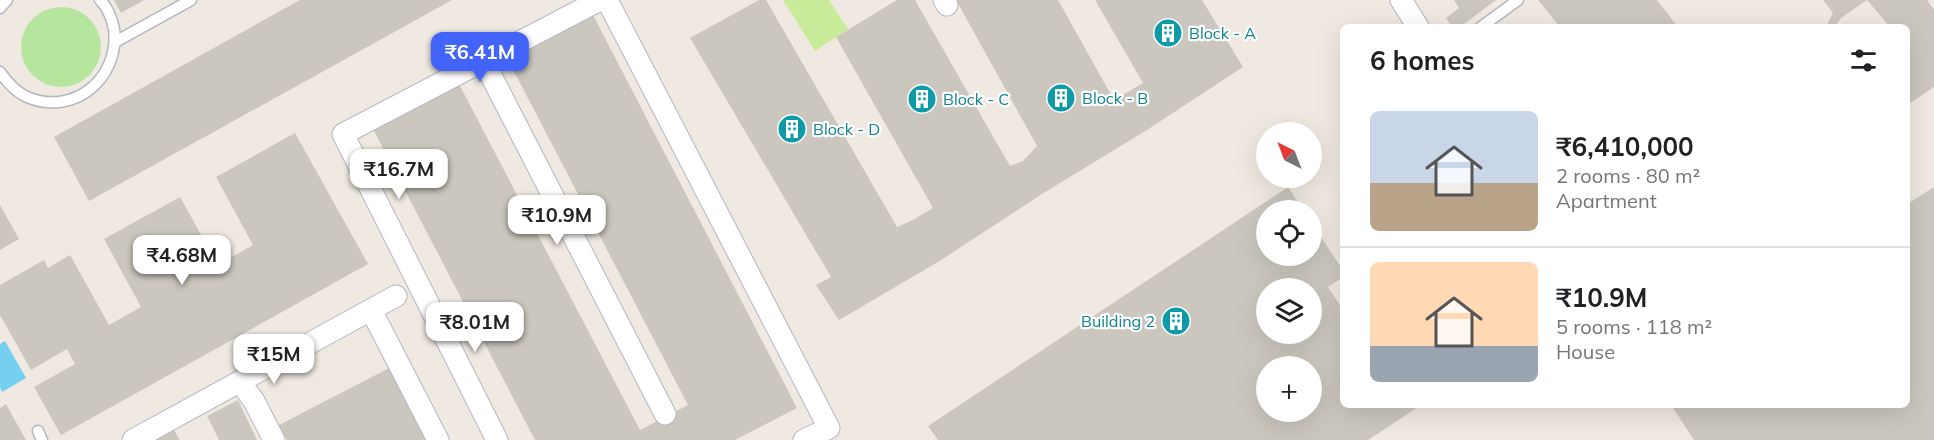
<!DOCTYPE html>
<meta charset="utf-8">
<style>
:root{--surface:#fff;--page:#f2f2f2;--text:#202124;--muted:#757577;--line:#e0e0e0;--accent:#4264fb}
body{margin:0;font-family:Mulish,sans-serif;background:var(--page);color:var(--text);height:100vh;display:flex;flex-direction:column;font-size:22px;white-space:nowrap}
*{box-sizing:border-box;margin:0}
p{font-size:20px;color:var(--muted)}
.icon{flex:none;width:33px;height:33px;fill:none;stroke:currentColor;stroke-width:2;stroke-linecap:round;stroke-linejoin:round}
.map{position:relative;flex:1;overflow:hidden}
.details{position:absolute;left:1340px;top:24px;width:570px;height:384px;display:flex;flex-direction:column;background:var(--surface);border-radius:9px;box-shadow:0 6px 24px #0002}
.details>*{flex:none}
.needle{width:39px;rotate:318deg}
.buttons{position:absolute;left:1256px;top:122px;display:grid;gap:12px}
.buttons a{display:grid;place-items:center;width:66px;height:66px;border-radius:50%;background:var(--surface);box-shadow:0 6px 24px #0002;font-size:30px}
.price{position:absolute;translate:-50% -51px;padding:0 14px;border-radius:12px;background:#fff;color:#222;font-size:20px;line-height:39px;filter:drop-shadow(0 2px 3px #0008)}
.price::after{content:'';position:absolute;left:50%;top:36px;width:18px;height:14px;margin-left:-9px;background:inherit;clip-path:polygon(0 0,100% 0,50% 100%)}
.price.active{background:var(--accent);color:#fff}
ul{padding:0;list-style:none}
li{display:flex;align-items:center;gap:18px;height:150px;padding:0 30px}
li+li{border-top:2px solid var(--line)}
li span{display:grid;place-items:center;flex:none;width:168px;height:120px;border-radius:9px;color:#555}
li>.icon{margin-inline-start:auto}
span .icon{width:72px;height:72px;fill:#fffc;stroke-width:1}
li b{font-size:26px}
h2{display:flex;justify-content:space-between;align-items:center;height:72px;padding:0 30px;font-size:26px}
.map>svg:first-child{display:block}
.green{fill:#b6e59e}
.pitch{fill:#c9ec9a}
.water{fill:#75cff0}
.building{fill:#cbc7bf;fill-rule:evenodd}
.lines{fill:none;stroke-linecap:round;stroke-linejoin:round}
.lane-casing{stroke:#b4b7c1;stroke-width:13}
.street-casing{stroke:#b4b7c1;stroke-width:23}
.lane{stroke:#fff;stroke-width:10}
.street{stroke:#fff;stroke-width:21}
.labels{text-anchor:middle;stroke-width:4.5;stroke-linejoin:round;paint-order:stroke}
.culture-label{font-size:16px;fill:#0d838f;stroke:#fff;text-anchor:start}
</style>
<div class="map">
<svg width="1934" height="440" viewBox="0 0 1934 440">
<rect width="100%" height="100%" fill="#efe9e1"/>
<path class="green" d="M21 47a40 40 0 1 1 80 0a40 40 0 1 1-80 0Z"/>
<path class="pitch" d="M783,0H829L848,29L815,51Z"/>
<path class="water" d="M5,341L26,378L2,392L0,387V344Z"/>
<path class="building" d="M114,0H144L121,13Z
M300,0H452L89,201L54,137Z
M759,0H766L897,227L913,220L933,208L836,37L897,0H915L1010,166L1023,161L1037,146L956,0H1058L1114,100L1143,83L1095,0H1202L1243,67L1147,130L1042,194L938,262L839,320L816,285L831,277L690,38Z
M1454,0H1496L1460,27H1452L1446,18L1459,8Z
M1538,0H1657L1678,27H1560Z
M1823,0H1927L1934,10V87L1906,106V27H1890L1867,0L1841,18L1835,27H1826L1833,13Z
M593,15L797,408L735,440H535L373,129L459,84L640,430L688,405L508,60Z
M295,133L368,264L61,435L34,387L75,364L67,349L31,370L0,315V285L44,260L48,268L70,255L109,325L141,307L104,239L180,197L218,265L253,245L216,177Z
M1288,187L1303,210H1266V255H1311V222L1342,269V278L1328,287L1342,308V405H1421L1368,440H938L928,426ZM1266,288H1311V333H1266ZM1266,366H1311V411H1266Z
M1934,187V440H1694L1671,405H1906V205Z
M0,205L19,239L0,250Z
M395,365L433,440H287L279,425Z
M238,400L257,440H219L207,416Z
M6,404L26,440H0V408Z
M172,427L180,440H150Z"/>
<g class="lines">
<g class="lane-casing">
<path id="lane" d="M0,8L7,0
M1481,27L1518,0
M115,42L191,0
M0,72C7,82 16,92 27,97C74,117 120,78 114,29C112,19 107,7 100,0
M38,431L42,440"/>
</g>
<g class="street-casing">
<path id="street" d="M607,0L829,428L804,440
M944,0L947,5
M1401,0L1418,27
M483,60L665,414
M371,310L438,440
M240,382L254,401L274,440
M133,440L396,296
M497,440L343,134L600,0"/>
</g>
<use href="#lane" class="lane"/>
<use href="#street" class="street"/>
</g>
<defs>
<g id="building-disc" transform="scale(1.5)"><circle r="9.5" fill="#0f9aa8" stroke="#fff"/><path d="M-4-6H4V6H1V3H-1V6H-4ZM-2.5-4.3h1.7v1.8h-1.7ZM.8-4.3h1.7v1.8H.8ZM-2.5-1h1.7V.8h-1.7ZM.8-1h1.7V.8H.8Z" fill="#fff"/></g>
</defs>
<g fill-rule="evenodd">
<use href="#building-disc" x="1168" y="33"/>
<use href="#building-disc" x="1061" y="98"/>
<use href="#building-disc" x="922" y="99"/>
<use href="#building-disc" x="792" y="129"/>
<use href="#building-disc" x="1176" y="321"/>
</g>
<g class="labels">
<g class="culture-label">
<text x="1189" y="39">Block - A</text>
<text x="1082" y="104">Block - B</text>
<text x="943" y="105">Block - C</text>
<text x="813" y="135">Block - D</text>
<text x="1155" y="327" text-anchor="end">Building 2</text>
</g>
</g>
</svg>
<div class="buttons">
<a><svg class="needle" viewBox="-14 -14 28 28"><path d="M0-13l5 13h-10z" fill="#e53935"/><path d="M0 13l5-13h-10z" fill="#757577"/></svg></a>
<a><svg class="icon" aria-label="locate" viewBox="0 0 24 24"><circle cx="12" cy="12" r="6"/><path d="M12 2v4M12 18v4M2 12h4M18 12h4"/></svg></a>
<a><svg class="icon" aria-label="layers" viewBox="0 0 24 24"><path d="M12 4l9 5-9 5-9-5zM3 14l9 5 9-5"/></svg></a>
<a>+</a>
</div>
<b class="price active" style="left:480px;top:83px">₹6.41M</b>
<b class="price" style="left:399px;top:200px">₹16.7M</b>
<b class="price" style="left:557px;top:246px">₹10.9M</b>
<b class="price" style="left:182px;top:286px">₹4.68M</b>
<b class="price" style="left:475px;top:353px">₹8.01M</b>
<b class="price" style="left:274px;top:385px">₹15M</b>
<section class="details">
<h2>6 homes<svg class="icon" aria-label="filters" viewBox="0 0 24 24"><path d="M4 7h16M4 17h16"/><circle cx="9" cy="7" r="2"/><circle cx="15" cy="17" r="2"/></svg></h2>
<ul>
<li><span style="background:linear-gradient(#c9d6e8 60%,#b9a48a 0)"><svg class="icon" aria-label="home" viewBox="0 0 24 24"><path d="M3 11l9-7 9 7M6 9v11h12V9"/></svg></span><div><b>₹6,410,000</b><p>2 rooms · 80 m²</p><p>Apartment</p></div></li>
<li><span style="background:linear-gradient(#ffd9b3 70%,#9aa5b1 0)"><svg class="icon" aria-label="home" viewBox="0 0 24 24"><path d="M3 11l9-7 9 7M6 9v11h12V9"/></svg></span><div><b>₹10.9M</b><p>5 rooms · 118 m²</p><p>House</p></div></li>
</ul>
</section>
</div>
